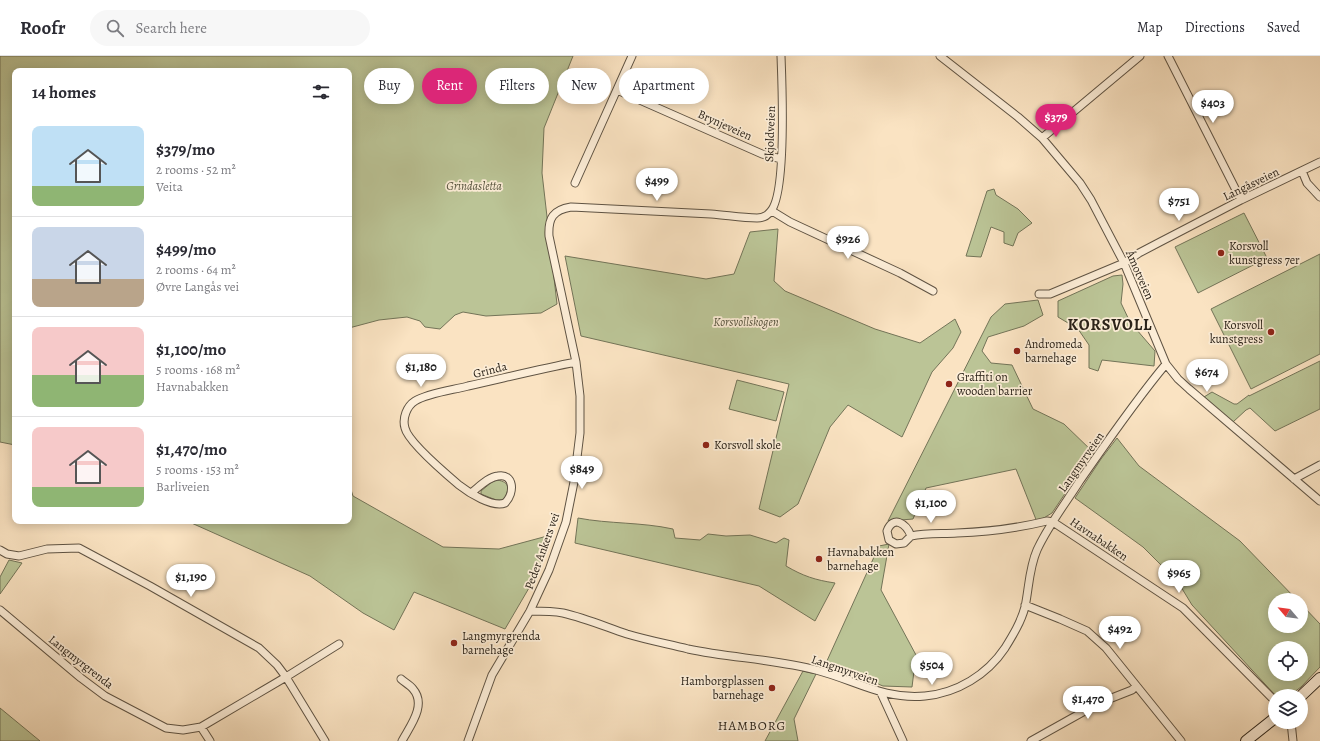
<!DOCTYPE html>
<meta charset="utf-8">
<style>
:root{--surface:#fff;--page:#f7f7f7;--text:#2b2b33;--muted:#7c7c81;--line:#e1e1e2;--accent:#db2777}
body{margin:0;font-family:Alegreya,serif;background:var(--page);color:var(--text);height:100vh;display:flex;flex-direction:column;font-size:15px;white-space:nowrap}
*{box-sizing:border-box;margin:0}
p{font-size:13px;color:var(--muted)}
.icon{flex:none;width:22px;height:22px;fill:none;stroke:currentColor;stroke-width:2;stroke-linecap:round;stroke-linejoin:round}
.map{position:relative;flex:1;overflow:hidden}
.drawer{position:absolute;left:12px;top:12px;width:340px;height:456px;display:flex;flex-direction:column;background:var(--surface);border-radius:8px;box-shadow:0 2px 10px #0003}
.drawer>*{flex:none}
.top-card{position:absolute;left:364px;top:12px;width:380px;height:36px;display:flex;gap:8px}
.needle{width:26px;rotate:299deg}
.tools{position:absolute;left:1268px;top:537px;display:grid;gap:8px}
.tools a{display:grid;place-items:center;width:40px;height:40px;border-radius:50%;background:var(--surface);box-shadow:0 2px 10px #0003;font-size:20px}
.price{position:absolute;translate:-50% -34px;padding:0 9px;border-radius:14px;background:#fff;color:#222;font-size:13px;line-height:26px;filter:drop-shadow(0 1px 2px #0008)}
.price::after{content:'';position:absolute;left:50%;top:24px;width:12px;height:9px;margin-left:-6px;background:inherit;clip-path:polygon(0 0,100% 0,50% 100%)}
.price.active{background:var(--accent);color:#fff}
ul{padding:0;list-style:none}
li{display:flex;align-items:center;gap:12px;height:100px;padding:0 20px}
li+li{border-top:1px solid var(--line)}
li span{display:grid;place-items:center;flex:none;width:112px;height:80px;border-radius:8px;color:#555}
li>.icon{margin-inline-start:auto}
span .icon{width:48px;height:48px;fill:#fffc;stroke-width:1}
li b{font-size:17px}
h2{display:flex;justify-content:space-between;align-items:center;height:48px;padding:0 20px;font-size:17px}
.chip{padding:0 14px;border-radius:18px;background:var(--surface);box-shadow:0 2px 10px #0003;font-size:14px;line-height:36px}
.chip.active{background:var(--accent);color:#fff}
header{display:flex;align-items:center;gap:24px;box-sizing:border-box;height:56px;padding:0 20px;background:var(--surface);border-bottom:1px solid var(--line)}
header strong{font-size:19px}
nav{display:flex;gap:22px;margin-inline-start:auto;font-size:14px}
.search{width:280px;height:36px;background:var(--page);display:flex;align-items:center;gap:10px;box-sizing:border-box;padding:0 14px;border-radius:22px;color:var(--muted);font-size:15px}
.map>svg:first-child{display:block}
.green{fill:#bbc496;stroke:#737458;fill-rule:evenodd}
.lines{fill:none;stroke-linecap:round;stroke-linejoin:round}
.street-casing{stroke:#5f5343;stroke-width:9}
.secondary-casing{stroke:#2b2319;stroke-width:12}
.street{stroke:#fcedd7;stroke-width:7}
.secondary{stroke:#fcedd7;stroke-width:10}
.poi-dot{fill:#8f2418;stroke:#fcedd7;stroke-width:1.5}
.labels{text-anchor:middle;stroke-width:3.5;stroke-linejoin:round;paint-order:stroke}
.street-label{font-size:12px;fill:#2b2319;stroke:#fcedd7}
.park-label{font-size:12px;font-style:italic;fill:#56533e;stroke:#fcedd7}
.poi-label{font-size:12px;fill:#2b2319;stroke:#fcedd7;text-anchor:start}
.neighbourhood-label{font-size:13px;letter-spacing:1px;fill:#2b2319;stroke:#fcedd7}
.district-label{font-size:16px;font-weight:bold;letter-spacing:1px;fill:#2b2319;stroke:#fcedd7}
</style>
<header>
<strong>Roofr</strong>
<div class="search"><svg class="icon" aria-label="search" viewBox="0 0 24 24"><circle cx="10" cy="10" r="6"/><path d="M15 15l6 6"/></svg>Search here</div>
<nav><a>Map</a><a>Directions</a><a>Saved</a></nav>
</header>
<div class="map">
<svg width="1320" height="685" viewBox="0 0 1320 685">
<rect width="100%" height="100%" fill="#fae3c2"/>
<filter id="stains"><feTurbulence type="fractalNoise" baseFrequency=".005" numOctaves="4"/><feColorMatrix values="0 0 0 0 .2 0 0 0 0 .09 0 0 0 0 .02 0 0 0 .5 -.17"/></filter>
<radialGradient id="worn" r=".72"><stop offset=".6" stop-color="#630" stop-opacity="0"/><stop offset="1" stop-color="#630" stop-opacity=".3"/></radialGradient>
<path class="green" d="M0,0H573L544,72L542,117L557,248L541,257L486,260L463,256L455,259L440,273L425,271L420,265L407,261L379,264L349,272V15H15V389L0,386Z
M994,133L996,139L1018,153L1032,167L1018,177L1013,190L1004,187V176L991,171L981,201L966,200L987,135Z
M1244,157L1267,202L1198,237L1175,191Z
M778,173L774,225L785,235L875,273L920,287L955,263L961,276L953,292L932,316L902,381L848,349L830,371L798,448L780,461L759,453L789,328L581,280L565,200L706,223L734,218L750,176Z
M1320,198V298L1251,333L1211,253Z
M1122,219L1123,228L1121,247L1130,266L1155,295L1154,310L1102,304L1098,315L1089,312V289L1078,273L1058,261V245L1113,220Z
M1038,244L1043,259L1024,270L988,281L982,295L991,307L1012,309L1033,353L1064,368L1093,396L1052,457L1037,466L1016,413L926,432L913,463L888,465L991,261L1005,248Z
M1320,305V353L1275,375L1250,352L1246,354L1233,366L1204,341L1212,336L1234,348H1237L1249,339V340Z
M737,324L784,336L776,365L729,353Z
M1117,382L1139,410L1240,485L1297,544H1275V570H1301V548L1320,568V611L1301,631L1289,640H1276L1192,549L1178,526L1143,491L1075,442L1101,403ZM1275,592H1301V618H1275Z
M497,424C511,426 509,434 504,444H496L481,438V435L492,426Z
M349,427L353,440L443,491L499,493L551,479L536,520L505,573L414,536L394,574L363,557L310,520L187,465H349Z
M578,462C609,468 641,466 673,473L675,482L700,484L708,478L726,480L750,479L776,487L784,482L789,484L786,510C803,520 815,524 835,527L815,565L759,530L575,487Z
M889,488L881,534L916,599L912,631L883,630L826,607L879,490Z
M9,504L22,507L0,538V521Z
M803,615L816,618L794,663L798,685H765Z
M0,652L40,685H0Z"/>
<g class="lines">
<g class="street-casing">
<path id="street" d="M940,0L1018,61L1042,82L1080,127L1091,144L1124,207L1166,308L1178,323L1189,333L1320,445
M1168,0L1241,144
M617,34L762,98L781,103
M1042,82L1140,0
M1302,115L1307,127L1320,141
M575,127L632,0
M772,155L790,166L900,217L933,235
M1039,238H1050L1124,207L1139,197L1160,186L1241,144L1320,106
M1294,423L1320,409
M471,437C479,431 488,421 498,420C514,417 515,437 505,447C493,452 469,437 459,429C446,418 408,386 405,372C402,362 407,350 415,345C428,337 453,334 468,330C504,322 540,313 576,306
M911,480L904,487L896,488L889,484L887,475C893,459 906,467 911,480C926,477 942,478 957,477C987,476 1018,472 1047,465L1053,466L1183,552L1275,645
M0,494L7,498L19,500L47,493L79,492L150,530L259,592L277,609L286,621L325,685
M1025,549L1060,563L1087,575L1106,592L1181,685
M0,554L81,622L105,640L166,672L183,674L201,671L286,621L339,588
M530,555C541,555 553,555 563,557C585,562 606,571 627,578C647,584 668,588 688,593C730,602 774,603 816,614C855,624 884,644 925,640C957,637 987,619 1005,592C1013,579 1021,566 1025,551C1029,532 1029,512 1037,494C1048,470 1065,448 1079,426C1107,386 1135,345 1166,308
M401,623C404,626 410,629 413,633C427,649 410,670 402,685
M881,637L903,685
M1291,666L1293,685
M201,671L210,685
M468,685L492,619L530,555L549,514L566,466L574,426L580,377V340L576,306L549,180C548,162 553,154 571,151C618,153 665,156 711,158C726,159 742,162 757,162C762,162 767,160 770,156C787,140 782,27 781,0
M1031,685L1099,647L1132,634L1136,630"/>
</g>
<g class="secondary-casing">
<path id="secondary" d="M1301,640L1320,622
M1246,685L1275,662"/>
</g>
<use href="#street" class="street"/>
<use href="#secondary" class="secondary"/>
</g>
<g class="poi-dot">
<circle cx="1221" cy="197" r="4"/>
<circle cx="1271" cy="276" r="4"/>
<circle cx="1017" cy="295" r="4"/>
<circle cx="949" cy="328" r="4"/>
<circle cx="706" cy="389" r="4"/>
<circle cx="819" cy="503" r="4"/>
<circle cx="454" cy="587" r="4"/>
<circle cx="772" cy="632" r="4"/>
</g>
<g class="labels">
<g class="street-label">
<text transform="translate(725 69) rotate(24)" y="4">Brynjeveien</text>
<text transform="translate(770 78) rotate(-88)" y="4">Skjoldveien</text>
<text transform="translate(1251 128) rotate(-26)" y="4">Langåsveien</text>
<text transform="translate(1140 219) rotate(66)" y="4">Åmotveien</text>
<text transform="translate(490 314) rotate(-14)" y="4">Grinda</text>
<text transform="translate(1081 406) rotate(-55)" y="4">Langmyrveien</text>
<text transform="translate(1099 483) rotate(34)" y="4">Havnabakken</text>
<text transform="translate(542 495) rotate(-70)" y="4">Peder Ankers vei</text>
<text transform="translate(81 606) rotate(38)" y="4">Langmyrgrenda</text>
<text transform="translate(845 614) rotate(19)" y="4">Langmyrveien</text>
</g>
<g class="park-label">
<text x="474" y="134">Grindasletta</text>
<text x="746" y="270">Korsvollskogen</text>
</g>
<g class="poi-label">
<text x="1229" y="194">Korsvoll<tspan x="1229" dy="14">kunstgress 7er</tspan></text>
<text x="1263" y="273" text-anchor="end">Korsvoll<tspan x="1263" dy="14">kunstgress</tspan></text>
<text x="1025" y="292">Andromeda<tspan x="1025" dy="14">barnehage</tspan></text>
<text x="957" y="325">Graffiti on<tspan x="957" dy="14">wooden barrier</tspan></text>
<text x="714" y="393">Korsvoll skole</text>
<text x="827" y="500">Havnabakken<tspan x="827" dy="14">barnehage</tspan></text>
<text x="462" y="584">Langmyrgrenda<tspan x="462" dy="14">barnehage</tspan></text>
<text x="764" y="629" text-anchor="end">Hamborgplassen<tspan x="764" dy="14">barnehage</tspan></text>
</g>
<g class="neighbourhood-label">
<text x="752" y="674">HAMBORG</text>
</g>
<g class="district-label">
<text x="1110" y="274">KORSVOLL</text>
</g>
</g>
<rect width="100%" height="100%" filter="url(#stains)"/>
<rect width="100%" height="100%" fill="url(#worn)"/>
</svg>
<div class="tools">
<a><svg class="needle" viewBox="-14 -14 28 28"><path d="M0-13l5 13h-10z" fill="#e53935"/><path d="M0 13l5-13h-10z" fill="#7c7c81"/></svg></a>
<a><svg class="icon" aria-label="locate" viewBox="0 0 24 24"><circle cx="12" cy="12" r="6"/><path d="M12 2v4M12 18v4M2 12h4M18 12h4"/></svg></a>
<a><svg class="icon" aria-label="layers" viewBox="0 0 24 24"><path d="M12 4l9 5-9 5-9-5zM3 14l9 5 9-5"/></svg></a>
</div>
<b class="price" style="left:1213px;top:68px">$403</b>
<b class="price active" style="left:1056px;top:82px">$379</b>
<b class="price" style="left:657px;top:146px">$499</b>
<b class="price" style="left:1179px;top:166px">$751</b>
<b class="price" style="left:848px;top:204px">$926</b>
<b class="price" style="left:421px;top:332px">$1,180</b>
<b class="price" style="left:1207px;top:337px">$674</b>
<b class="price" style="left:582px;top:434px">$849</b>
<b class="price" style="left:931px;top:468px">$1,100</b>
<b class="price" style="left:1179px;top:538px">$965</b>
<b class="price" style="left:191px;top:542px">$1,190</b>
<b class="price" style="left:1120px;top:594px">$492</b>
<b class="price" style="left:932px;top:630px">$504</b>
<b class="price" style="left:1088px;top:664px">$1,470</b>
<div class="top-card">
<a class="chip">Buy</a>
<a class="chip active">Rent</a>
<a class="chip">Filters</a>
<a class="chip">New</a>
<a class="chip">Apartment</a>
</div>
<section class="drawer">
<h2>14 homes<svg class="icon" aria-label="filters" viewBox="0 0 24 24"><path d="M4 7h16M4 17h16"/><circle cx="9" cy="7" r="2"/><circle cx="15" cy="17" r="2"/></svg></h2>
<ul>
<li><span style="background:linear-gradient(#bfe0f5 75%,#8fb573 0)"><svg class="icon" aria-label="home" viewBox="0 0 24 24"><path d="M3 11l9-7 9 7M6 9v11h12V9"/></svg></span><div><b>$379/mo</b><p>2 rooms · 52 m²</p><p>Veita</p></div></li>
<li><span style="background:linear-gradient(#c9d6e8 65%,#b9a48a 0)"><svg class="icon" aria-label="home" viewBox="0 0 24 24"><path d="M3 11l9-7 9 7M6 9v11h12V9"/></svg></span><div><b>$499/mo</b><p>2 rooms · 64 m²</p><p>Øvre Langås vei</p></div></li>
<li><span style="background:linear-gradient(#f6c9c9 60%,#8fb573 0)"><svg class="icon" aria-label="home" viewBox="0 0 24 24"><path d="M3 11l9-7 9 7M6 9v11h12V9"/></svg></span><div><b>$1,100/mo</b><p>5 rooms · 168 m²</p><p>Havnabakken</p></div></li>
<li><span style="background:linear-gradient(#f6c9c9 75%,#8fb573 0)"><svg class="icon" aria-label="home" viewBox="0 0 24 24"><path d="M3 11l9-7 9 7M6 9v11h12V9"/></svg></span><div><b>$1,470/mo</b><p>5 rooms · 153 m²</p><p>Barliveien</p></div></li>
</ul>
</section>
</div>
